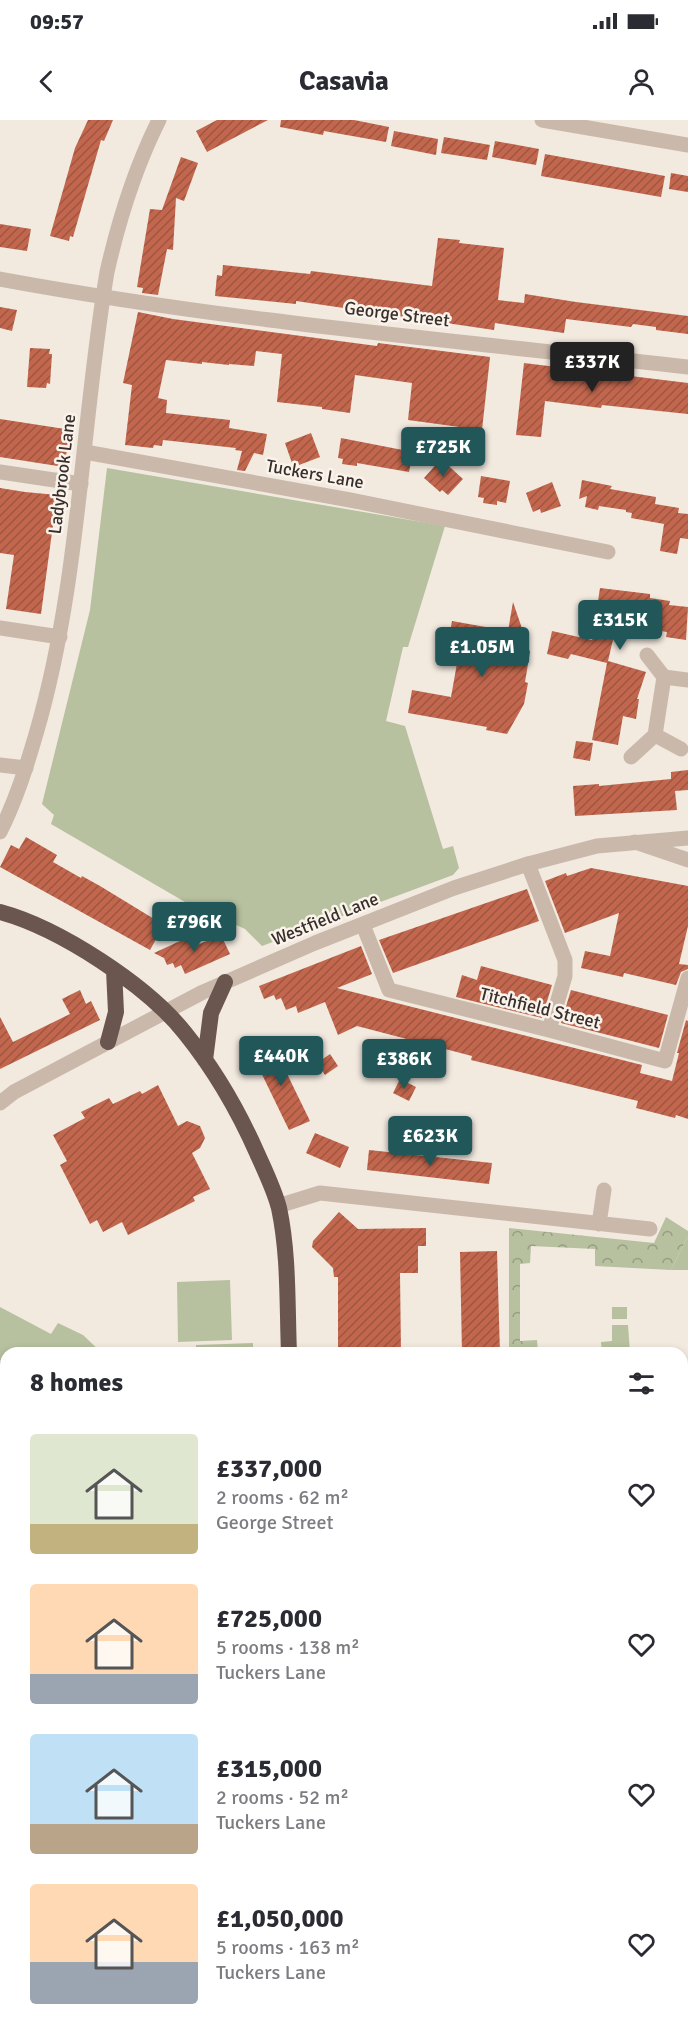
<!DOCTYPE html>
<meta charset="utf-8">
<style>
:root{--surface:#fff;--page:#f2f2f3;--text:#2b2b33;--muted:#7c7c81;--accent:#215759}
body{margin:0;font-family:Signika,sans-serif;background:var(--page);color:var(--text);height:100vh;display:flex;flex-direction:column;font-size:22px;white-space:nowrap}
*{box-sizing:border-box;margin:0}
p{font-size:20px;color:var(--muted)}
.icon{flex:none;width:33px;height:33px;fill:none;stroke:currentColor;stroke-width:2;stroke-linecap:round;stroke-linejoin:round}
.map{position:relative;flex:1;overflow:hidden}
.panel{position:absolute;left:0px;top:1227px;width:688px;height:686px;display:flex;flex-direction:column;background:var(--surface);border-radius:18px 18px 0 0;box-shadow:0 3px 9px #0003}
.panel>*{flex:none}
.price{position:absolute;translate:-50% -51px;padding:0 14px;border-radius:6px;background:var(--accent);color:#fff;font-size:20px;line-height:39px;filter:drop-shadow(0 2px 3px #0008)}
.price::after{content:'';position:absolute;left:50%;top:36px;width:18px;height:14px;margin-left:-9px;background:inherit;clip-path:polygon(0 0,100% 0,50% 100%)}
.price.active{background:#222;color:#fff}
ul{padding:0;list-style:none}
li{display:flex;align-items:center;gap:18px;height:150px;padding:0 30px}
li span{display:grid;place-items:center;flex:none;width:168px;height:120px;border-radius:6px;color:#555}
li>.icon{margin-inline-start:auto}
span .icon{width:72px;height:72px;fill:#fffc;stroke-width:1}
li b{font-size:26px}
h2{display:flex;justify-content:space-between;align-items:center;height:72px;padding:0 30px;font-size:26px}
.status{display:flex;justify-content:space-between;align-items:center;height:42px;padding:0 30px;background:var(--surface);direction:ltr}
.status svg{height:16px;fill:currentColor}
header{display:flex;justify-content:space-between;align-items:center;height:78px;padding:0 30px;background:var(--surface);font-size:27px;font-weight:800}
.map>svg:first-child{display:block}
.green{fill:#b7c19f}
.forest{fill:url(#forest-crowns)}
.plaza{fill:#e9d9c7}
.building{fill:url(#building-hatch)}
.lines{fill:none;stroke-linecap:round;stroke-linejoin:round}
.minor{stroke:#cab9ab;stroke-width:15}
.tertiary{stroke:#cab9ab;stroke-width:15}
.primary{stroke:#7a655c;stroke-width:15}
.trunk{stroke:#6a564f;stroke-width:16}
.labels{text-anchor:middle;stroke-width:5;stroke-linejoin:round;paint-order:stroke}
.street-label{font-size:18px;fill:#382e2a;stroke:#faf3ec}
</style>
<div class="status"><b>09:57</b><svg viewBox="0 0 49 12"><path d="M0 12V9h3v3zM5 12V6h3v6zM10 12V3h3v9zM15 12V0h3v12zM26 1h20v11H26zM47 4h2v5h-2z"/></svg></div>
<header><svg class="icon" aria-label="back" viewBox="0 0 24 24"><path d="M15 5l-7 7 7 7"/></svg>Casavia<svg class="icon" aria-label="person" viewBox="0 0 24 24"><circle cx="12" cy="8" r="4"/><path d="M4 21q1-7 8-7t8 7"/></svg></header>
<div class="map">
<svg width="688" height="1912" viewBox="0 0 688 1912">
<defs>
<pattern id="forest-crowns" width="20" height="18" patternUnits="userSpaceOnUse" patternTransform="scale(1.5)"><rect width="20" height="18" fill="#b7c19f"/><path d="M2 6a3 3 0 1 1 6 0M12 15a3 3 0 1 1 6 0" fill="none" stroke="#969d82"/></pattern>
<pattern id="building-hatch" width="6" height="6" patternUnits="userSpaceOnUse" patternTransform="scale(1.5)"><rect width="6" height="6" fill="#c2674e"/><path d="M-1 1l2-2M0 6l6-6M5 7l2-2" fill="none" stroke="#9f5541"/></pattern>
</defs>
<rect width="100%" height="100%" fill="#f2e9df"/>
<path class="green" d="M107,348L445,406L408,527H403L386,601L405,606L443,729L453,726L459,748L453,755L262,826L245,809L185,782L51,704L54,695L42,684L90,490Z
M688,1116V1150H671Z
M230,1160L232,1220L178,1222L177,1162Z
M0,1187L51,1214L58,1203L83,1215L102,1233H6V1342L0,1338Z
M612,1187H627V1199H612Z
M612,1205H628L630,1233H602L601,1222L612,1221Z
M253,1223V1233H196V1225Z
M6,1443V1497H0V1455Z"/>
<path class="forest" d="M666,1097L688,1111V1116L671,1150L595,1146V1129L531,1126L530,1143L520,1144V1221L537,1220L538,1232L543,1233H509V1108L654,1123Z"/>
<path class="plaza" d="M683,1690H688V1706L683,1707L685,1737L688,1740V1777H683Z"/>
<path class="building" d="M88,0H113L104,21L101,20L73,117L70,116L69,121L50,116L75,28Z
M217,0H268L207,32L196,11Z
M281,0H354L389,7L386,22L324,11L323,15L280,7Z
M394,11L438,19L436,35L391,26Z
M444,17L490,25L487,40L441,33Z
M495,21L539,29L536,45L492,37Z
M545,34L665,56L661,77L541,56Z
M181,37L198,43L184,81L176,78L173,130L167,129L158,175L142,173L143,168L137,167L150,89L162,90Z
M671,53L688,56V72L669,69Z
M0,104L31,109L27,131L0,127Z
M438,118L460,120L459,123L504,128L498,180L524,183L525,174L576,182L688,196V214L656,210V207L633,204L631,207L566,199L564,213L495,203L494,210L296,181V184L215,176L217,155L222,156L223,145L310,154L311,151L432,166Z
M0,187L17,190L12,211L0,208Z
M138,192L173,199L377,226L378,223L490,237L482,310L408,300L412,263L355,255L350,293L322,289V287L277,282L282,234L256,231L254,246L229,244V245L202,242V244L166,240L158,278L167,280L166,293L230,300L229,308L267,314L263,335L254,333L245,351L237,350L242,331L235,330L236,328L163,320L162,326L154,325L153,328L125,325L132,265L123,263Z
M30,228L50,229L49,234H52L50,264L47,263L46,268L27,267Z
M524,243L688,263V294L602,285L601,288L545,281L541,317L516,315Z
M0,299L65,309L64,314H70L64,347L0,337Z
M311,313L320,337L299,345L298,341L292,343L285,323Z
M341,318L413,332L409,352L357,343V346L342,344L343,339L338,338Z
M441,339L463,359L448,375L442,370L440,372L424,358Z
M481,356L510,361L506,383L497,381V385L483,383L484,378L478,377Z
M582,360L612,366L610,369L656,377L655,384L679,388L678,393L688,394V419L680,418L677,434L660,431L664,404L631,398L632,393L626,392V390L599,386L598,390L585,387L587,376L579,379Z
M552,362L561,386L541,393L540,389L533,392L526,373Z
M0,368L25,372L57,375L41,494L6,489L14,435L0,433Z
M600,468L650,474V478L670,481L669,485L688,487L686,520L666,517L667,512L637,507L636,514L615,511L608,541L646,552L637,579H639L636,599L623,596L618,625L592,620L607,543L571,534L568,539L547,534L552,511L592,520Z
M513,482L530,532L525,562L528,563L524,584L507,614L486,610L487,607L408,593L412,570L451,577L459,532L447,529L452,501L508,511Z
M576,621L593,623L590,641L573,638Z
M688,650V670L675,671L677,690L575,696L573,666L599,664V666L671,659V652Z
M26,717L57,735L53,742L81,758L82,756L100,766L164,805L150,830L0,747L11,725L19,729Z
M591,748L688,766V806L679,844L688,845V849L681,852L676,865L624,853L623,857L581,848L585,831L610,836L619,793L565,813L545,761L566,753L567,756Z
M527,769L539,801L393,853L379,820Z
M193,815L197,825L221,815L230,834L185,854L181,845L175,848L173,843L167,845L164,838L154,833Z
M361,826L372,854L337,868L642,945L640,953L672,961L679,933H677L686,900L688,901V999L676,995L675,998L636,988L638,981L471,940L472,936L357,906L338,915L325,882L298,893L296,886L286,890L281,878L276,880L274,875L264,879L259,866Z
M481,846L552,865L542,898L456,877L462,855L477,860Z
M80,870L86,884L91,881L100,900L0,949V897L13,922L70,894L62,879Z
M571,870L668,895L659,928L561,903Z
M272,923L310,1001L289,1010L252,934Z
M330,934L338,946L325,955L317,943Z
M400,959L416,967L409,981L393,973Z
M158,965L178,1006L187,1001L200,1006L205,1018L200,1028L192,1033L210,1069L193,1077L195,1081L128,1115L122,1102L103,1112L97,1100L90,1104L60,1045L67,1041L53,1015L85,998L81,992L109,978L113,984L140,971L142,974Z
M315,1013L349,1027L340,1048L306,1033Z
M369,1030L492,1043L489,1064L367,1050Z
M339,1092L358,1109L426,1108V1126H418V1153H400L401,1233H338V1157H334L333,1148L312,1127L313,1121Z
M497,1131L500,1233H462L460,1132Z"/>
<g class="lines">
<path class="minor" d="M542,0L688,25
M0,159C227,201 459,221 688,247
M85,332L350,380L608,432
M0,352L81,364
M0,508L60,517
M647,535L664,557
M655,615L664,557L688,560
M631,637L655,615L681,629
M0,645L26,648
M635,722L688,740
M528,744L565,840V856L549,910
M363,805L389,870L549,910L665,941L688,858
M278,1086L320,1073L650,1109
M599,1104L604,1070
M76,1906V1912
M423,1906L424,1912"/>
<path class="tertiary" d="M0,712C16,680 26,648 36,614C80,464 81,305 107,152C119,99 135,48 159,0
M0,983L14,972L203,872L315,823L454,768L528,744L597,726L688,718"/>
<path class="primary" d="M682,1788H688
M682,1818L688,1817"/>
<path class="trunk" d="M0,792C59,808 147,865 185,913C214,949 238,990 257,1033C265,1051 274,1069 279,1088C289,1135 287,1185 289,1233
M108,922L116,892L114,850
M205,940L211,893L225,862
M0,1821L6,1822
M0,1844L6,1845"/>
</g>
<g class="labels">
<g class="street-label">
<text transform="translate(397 194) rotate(7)" y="6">George Street</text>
<text transform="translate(62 354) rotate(-83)" y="6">Ladybrook Lane</text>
<text transform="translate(315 354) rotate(10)" y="6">Tuckers Lane</text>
<text transform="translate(325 799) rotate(-22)" y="6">Westfield Lane</text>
<text transform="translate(540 888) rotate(14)" y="6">Titchfield Street</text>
</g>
</g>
</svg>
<b class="price active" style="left:592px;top:273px">£337K</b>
<b class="price" style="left:443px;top:358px">£725K</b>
<b class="price" style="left:620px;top:531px">£315K</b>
<b class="price" style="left:482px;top:558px">£1.05M</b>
<b class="price" style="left:194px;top:833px">£796K</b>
<b class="price" style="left:281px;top:967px">£440K</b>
<b class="price" style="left:404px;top:970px">£386K</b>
<b class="price" style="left:430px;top:1047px">£623K</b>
<section class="panel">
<h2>8 homes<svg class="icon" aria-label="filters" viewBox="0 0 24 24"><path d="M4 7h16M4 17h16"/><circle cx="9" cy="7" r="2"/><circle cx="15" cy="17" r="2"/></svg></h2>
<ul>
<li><span style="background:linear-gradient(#dfe7d0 75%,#c2b280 0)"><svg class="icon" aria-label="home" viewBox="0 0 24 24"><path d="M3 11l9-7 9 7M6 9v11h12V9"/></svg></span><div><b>£337,000</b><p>2 rooms · 62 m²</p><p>George Street</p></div><svg class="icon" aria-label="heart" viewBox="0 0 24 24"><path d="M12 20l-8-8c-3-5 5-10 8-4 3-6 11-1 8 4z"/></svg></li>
<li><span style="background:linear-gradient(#ffd9b3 75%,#9aa5b1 0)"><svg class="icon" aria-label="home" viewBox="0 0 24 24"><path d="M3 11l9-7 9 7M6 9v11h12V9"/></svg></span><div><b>£725,000</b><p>5 rooms · 138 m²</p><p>Tuckers Lane</p></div><svg class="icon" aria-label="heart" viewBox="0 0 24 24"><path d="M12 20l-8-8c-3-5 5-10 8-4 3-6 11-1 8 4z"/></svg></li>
<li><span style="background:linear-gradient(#bfe0f5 75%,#b9a48a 0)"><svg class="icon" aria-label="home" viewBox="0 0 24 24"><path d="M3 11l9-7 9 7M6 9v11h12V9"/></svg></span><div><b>£315,000</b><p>2 rooms · 52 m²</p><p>Tuckers Lane</p></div><svg class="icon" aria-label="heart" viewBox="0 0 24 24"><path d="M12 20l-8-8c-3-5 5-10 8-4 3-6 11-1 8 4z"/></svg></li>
<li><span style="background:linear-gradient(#ffd9b3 65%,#9aa5b1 0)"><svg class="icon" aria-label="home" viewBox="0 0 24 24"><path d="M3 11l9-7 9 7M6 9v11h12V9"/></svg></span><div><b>£1,050,000</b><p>5 rooms · 163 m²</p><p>Tuckers Lane</p></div><svg class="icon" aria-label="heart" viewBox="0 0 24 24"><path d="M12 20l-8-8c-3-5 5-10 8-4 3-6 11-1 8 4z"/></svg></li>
</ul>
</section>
</div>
